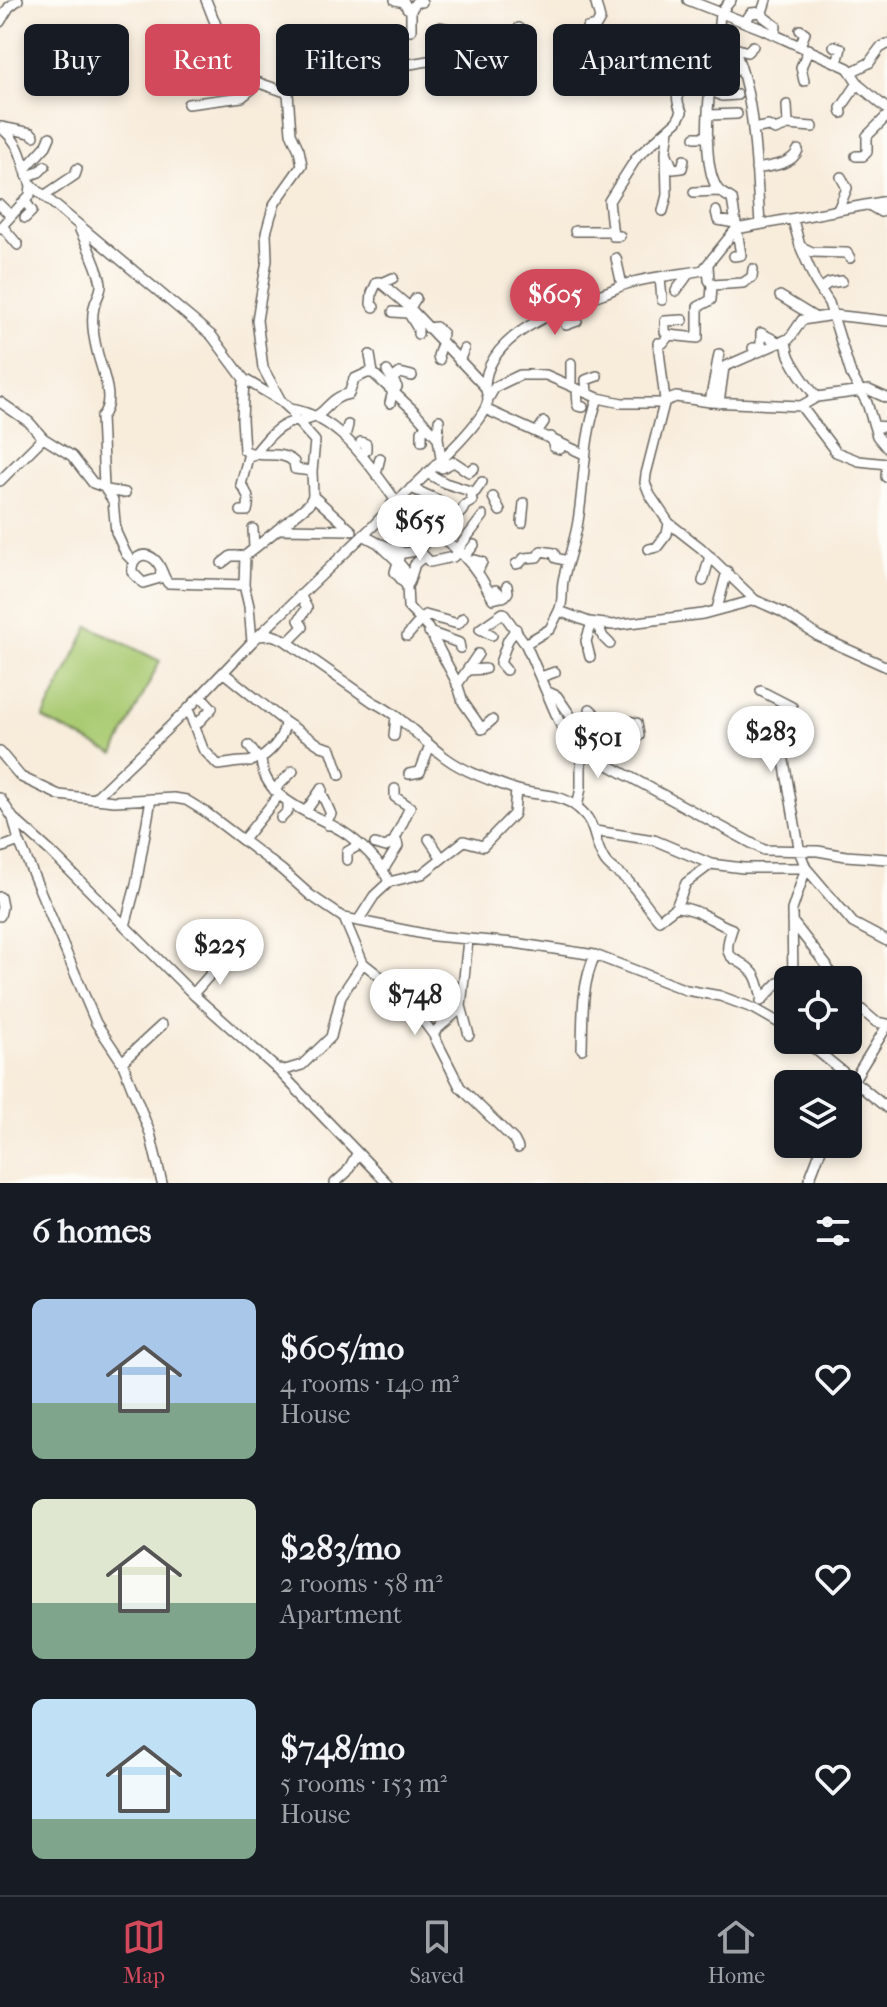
<!DOCTYPE html>
<meta charset="utf-8">
<style>
:root{--surface:#171b24;--page:#20242c;--text:#f1f3f6;--muted:#9ea1a6;--line:#363941;--accent:#d1495b}
body{margin:0;font-family:"IM FELL French Canon",serif;background:var(--page);color:var(--text);height:100vh;display:flex;flex-direction:column;font-size:30px;white-space:nowrap}
*{box-sizing:border-box;margin:0}
p{font-size:26px;color:var(--muted)}
.icon{flex:none;width:44px;height:44px;fill:none;stroke:currentColor;stroke-width:2;stroke-linecap:round;stroke-linejoin:round}
.map{position:relative;height:1183px;overflow:hidden}
.sheet{display:flex;flex-direction:column;background:var(--surface);flex:1}
.sheet>*{flex:none}
.guide{position:absolute;left:24px;top:24px;width:840px;height:72px;display:flex;gap:16px}
.buttons{position:absolute;left:774px;top:966px;display:grid;gap:16px}
.buttons a{display:grid;place-items:center;width:88px;height:88px;border-radius:12px;background:var(--surface);box-shadow:0 4px 12px #0003;font-size:40px}
.price{position:absolute;translate:-50% -68px;padding:0 18px;border-radius:28px;background:#fff;color:#222;font-size:26px;line-height:52px;filter:drop-shadow(0 2px 4px #0008)}
.price::after{content:'';position:absolute;left:50%;top:48px;width:24px;height:18px;margin-left:-12px;background:inherit;clip-path:polygon(0 0,100% 0,50% 100%)}
.price.selected{background:var(--accent);color:#fff}
ul{padding:0;list-style:none}
li{display:flex;align-items:center;gap:24px;height:200px;padding:0 32px}
li span{display:grid;place-items:center;flex:none;width:224px;height:160px;border-radius:12px;color:#555}
li>.icon{margin-inline-start:auto}
span .icon{width:96px;height:96px;fill:#fffc;stroke-width:1}
li b{font-size:34px}
h2{display:flex;justify-content:space-between;align-items:center;height:96px;padding:0 32px;font-size:34px}
.pill{padding:0 28px;border-radius:12px;background:var(--surface);box-shadow:0 4px 12px #0003;font-size:28px;line-height:72px}
.pill.selected{background:var(--accent);color:#fff}
.menu{display:flex;justify-content:space-around;align-items:center;height:112px;border-top:2px solid var(--line);background:var(--surface);font-size:22px;color:var(--muted)}
.menu a{display:grid;justify-items:center;gap:4px}
.menu .selected{color:var(--accent)}
.map>svg:first-child{display:block}
.green{fill:#aacb73;stroke:#637448;stroke-width:2}
.lines{fill:none;stroke-linecap:round;stroke-linejoin:round}
.minor-casing{stroke:#69655f;stroke-width:12}
.minor{stroke:#fff;stroke-width:9}
</style>
<div class="map">
<svg width="887" height="1183" viewBox="0 0 887 1183">
<rect width="100%" height="100%" fill="#fdfcf7"/>
<filter id="ink" filterUnits="userSpaceOnUse"><feTurbulence type="fractalNoise" baseFrequency=".0125" numOctaves="2"/><feDisplacementMap in="SourceGraphic" scale="16" xChannelSelector="R" yChannelSelector="G"/><feConvolveMatrix kernelMatrix="1 2 1 2 8 2 1 2 1" color-interpolation-filters="sRGB"/></filter>
<filter id="wash" filterUnits="userSpaceOnUse"><feTurbulence type="fractalNoise" baseFrequency=".006" numOctaves="4" result="noise"/><feDisplacementMap in="SourceGraphic" scale="32" xChannelSelector="R" yChannelSelector="G"/><feGaussianBlur stdDeviation="1.8" result="paint"/><feColorMatrix in="noise" values="0 0 0 0 0 0 0 0 0 0 0 0 0 0 0 0 0 1.4 0 .05"/><feComposite in="paint" operator="in"/></filter>
<g filter="url(#wash)">
<rect width="100%" height="100%" fill="#f8ecdb"/>
<path class="green" d="M89,626L160,661L114,754L43,719Z"/>
</g>
<g filter="url(#ink)">
<g class="lines">
<g class="minor-casing">
<path id="minor" d="M206,0C217,26 227,62 251,79C261,85 276,88 288,93L291,133L299,150L302,165L275,203L271,215L266,233L267,260L257,320L263,368L281,401L293,412L295,421
M395,0L404,2L407,8L411,10V30H404
M688,0L762,29L848,68L860,86L887,109
M731,0L720,13L719,24C757,71 755,164 760,223
M411,10L416,2H422
M762,12L764,17L776,26L775,34
M0,22L9,7L18,0
M745,22L751,13L762,12L766,0
M719,24C712,59 698,158 717,188C720,193 726,195 732,199L741,255L734,256
M441,27L450,29L447,58
M587,28L596,26L600,19L595,0
M800,30L805,33L800,46
M450,37H462L464,34
M834,46L841,48L837,63
M181,48L221,36
M735,48L747,52L753,46
M490,49L492,63L500,62
M455,56L460,73L474,75V65
M361,63L372,46L396,45
M365,64L366,77
M713,66L723,73L735,71
M318,70L334,67L336,63L404,65L482,52L507,45L516,38L519,28
M347,72L353,71V63
M851,72L869,63L880,48L887,44
M804,81L801,67L809,49
M190,85L212,76L243,71
M711,90L722,96L737,95
M288,93L293,80L318,70L319,55
M188,104L242,97L253,88V80
M842,113L841,108L858,83
M709,115L737,114
M788,125L813,127
M0,127C24,146 20,160 31,185L212,336L244,379L281,401
M1,127L31,133L34,136
M669,129L666,152L673,169L682,168L684,160
M753,129L768,126L775,130L788,125L787,105
M695,137H708
M856,156H863L867,152V136L887,116
M25,169L46,146L50,137
M756,169C770,166 792,165 798,150
M27,176L39,172L45,166
M694,192L718,191
M44,196L75,175L77,169
M25,201L32,211L25,218
M0,205L11,216
M869,205L881,212L887,209
M838,210L847,188L841,177
M663,211L667,195L666,152
M716,211L718,220L735,223
M793,220L800,246L815,281L829,303L851,374L867,403L877,436L887,448
M2,226L18,245
M0,228L30,195L31,185
M80,230C86,242 99,271 101,283C102,292 96,298 94,307C91,320 94,339 97,351C101,370 117,401 101,417L104,487L113,501L116,532L126,554L133,561
M575,231H612
M620,236H613L609,201L637,157L677,121L682,112C667,87 693,57 715,45
M800,246L812,252L847,253L850,258
M616,258L622,285
M708,266L709,280L712,285L743,283L752,277L753,269
M660,277L662,300
M382,283L393,278
M712,285L711,300L698,307V338L669,335L663,343H658L665,400L646,474L645,483L650,495L669,523L701,548L755,600L782,612L818,636L887,667
M556,286L561,292L557,302L566,325L577,321L570,305
M820,289L829,283L842,281
M676,291L689,273
M780,296L816,318
M393,312L407,313L416,298
M409,314L418,329V334
M428,328L436,327L443,334
M669,335L665,332V321L683,320
M785,340C787,344 787,348 788,352C790,362 810,390 817,397
M753,348H761V333L780,343
M370,355L373,373
M439,360L438,356L442,344
M459,361L464,349
M571,363V386
M387,371L397,387L393,391L390,403
M244,379L242,419L244,450C260,460 281,449 294,462L295,469L312,471L313,496L309,504L245,556L244,585
M392,379L400,373L412,376
M485,387C486,333 566,307 607,292C615,289 621,285 630,283C654,276 679,275 703,270L736,229L887,201
M577,389L578,406L583,407
M587,393L586,380L597,376
M488,399L495,387L520,375H546L598,398L622,403H660L676,397L710,402L801,406L817,397L869,390L887,398
M0,402L29,422L43,438L0,481
M710,402L719,354
M719,403L724,367L790,338L802,320L833,315L887,321
M801,406L836,452L859,461L887,464
M290,409C339,416 369,464 396,501
M485,409L584,454
M297,421L315,441L312,471
M874,426L887,427
M537,432L544,422
M345,436L348,425
M551,437L554,447L560,449
M43,438L72,456L93,483L104,487
M438,438L439,420
M422,441V431L426,426
M361,442L366,444V450L362,455
M253,456C264,442 275,427 292,422C299,420 306,421 312,418C327,413 329,397 349,394L354,379L367,373H373L414,411L438,438L441,458
M436,464L442,468L454,462L469,472L474,468
M376,474L380,458
M886,477L887,463
M411,488L438,500
M107,490L125,493
M475,492L482,482
M313,496L352,531
M493,497L500,511
M391,505L396,511C436,533 468,549 489,592L496,590L503,597
M241,511H247C250,500 248,493 241,485L249,453
M522,523L524,503
M253,529L254,548
M280,529L350,530
M363,535L378,543L398,562L395,572L407,586L408,607L428,628L457,683L463,702L482,729L492,720
M381,544L404,553L416,551L432,536L438,535L462,511L465,505L472,501L470,491L445,483L427,473
M420,548L422,554L430,562L453,557L460,550
M458,549L483,516
M649,549L657,547L667,534L669,523
M466,555L474,545
M399,558L398,562L404,569L407,586
M470,562L475,560L482,562L478,571
M222,563L231,556H245
M516,564L520,563L524,558L537,557L541,551L554,553L556,558L568,561
M703,581L710,556
M409,583L415,564L423,557
M489,592L493,599L505,596L508,592L507,586
M717,609L727,571
M559,611C564,600 561,592 563,581C567,561 575,542 578,521C585,479 583,439 598,398
M597,624L603,637L610,644
M429,632L459,643L460,648
M492,635L480,629L503,613L526,645L562,728L572,742L599,760L764,850L818,851L846,856L887,859
M258,636L272,635L283,639L373,702C402,716 421,740 446,758C465,772 492,781 514,789C536,797 558,791 578,808C598,824 592,842 605,861C610,869 621,874 628,881C639,893 648,908 659,920L676,907L686,883L711,864
M407,636L425,615L458,624L463,618
M252,642L374,525C395,500 487,426 488,399C488,395 486,391 485,387L407,305L380,282H377L372,293L371,304L374,307
M288,642L303,627L299,620L307,608L300,595
M525,644L550,629L559,611L589,622L613,625L703,614L755,600
M590,657L586,641L592,623
M469,670L485,669
M506,670L500,663L508,640L516,629
M224,673L285,722C284,737 272,750 261,758
M541,677L555,672
M457,685L478,654
M546,691L557,696L570,715
M761,691L792,707L783,755L800,853L806,868L853,923L887,941
M188,709L203,749L218,765C229,764 238,761 250,762L257,757
M195,722L197,724L212,708L201,696
M285,722L321,746L331,749L340,775
M594,724C608,716 621,719 637,723L639,736
M582,731L594,724V713L590,709
M394,736L396,716
M569,737L582,731L593,734
M249,746L257,757L261,758C262,800 313,813 342,831C359,842 381,862 389,882
M0,752L21,777L59,795L114,801L174,798L186,800L204,811L282,870L310,895L344,918L434,936L514,943L595,955L686,990L720,996L755,1009L788,1028
M409,774L420,772L430,745
M322,788V794L331,814L327,820L328,825
M274,790L293,771
M0,798L13,818L51,852L195,996L277,1069L387,1183
M94,799L188,709L252,642L249,606L244,585L168,583C162,576 162,565 154,559C142,550 131,559 132,572L143,583L160,578L161,570
M577,807L581,788V748
M306,811L322,788
M13,818L19,841L96,1023L122,1062L150,1133L162,1183
M281,818L288,811V802
M595,831L654,840L711,864L743,868H806
M429,839L441,857
M243,840L279,795
M394,841L410,807L395,797V789
M375,844L386,847L394,841L397,842L398,846L383,870
M0,848L19,841
M347,860V852L359,845
M0,897L2,907L0,916
M676,907C699,908 712,922 732,929C719,966 738,953 754,974C759,981 760,991 762,999
M344,918L363,963L405,996L433,1034L460,1087L514,1140L518,1148
M358,921L374,896L389,882L422,874L464,841L483,846L514,814L516,790
M792,921L827,966L833,980
M125,926L136,885L151,799
M468,940L461,1006L469,1035
M793,980L792,910L806,868
M193,994L225,958
M848,998L876,1022L887,1024
M761,1001L778,983L793,977
M433,1034C441,1023 455,1017 461,1006
M804,1040L887,1108
M582,1049C583,1016 581,986 595,955
M122,1062L162,1025
M278,1069L285,1070L302,1065L331,1037L341,996L363,963
M848,1089L887,1026
M335,1183L347,1172L357,1154
M808,1183L823,1144"/>
</g>
<use href="#minor" class="minor"/>
</g>
</g>
</svg>
<div class="buttons">
<a><svg class="icon" aria-label="locate" viewBox="0 0 24 24"><circle cx="12" cy="12" r="6"/><path d="M12 2v4M12 18v4M2 12h4M18 12h4"/></svg></a>
<a><svg class="icon" aria-label="layers" viewBox="0 0 24 24"><path d="M12 4l9 5-9 5-9-5zM3 14l9 5 9-5"/></svg></a>
</div>
<b class="price selected" style="left:555px;top:337px">$605</b>
<b class="price" style="left:420px;top:563px">$655</b>
<b class="price" style="left:771px;top:774px">$283</b>
<b class="price" style="left:598px;top:780px">$501</b>
<b class="price" style="left:220px;top:987px">$225</b>
<b class="price" style="left:415px;top:1037px">$748</b>
<div class="guide">
<a class="pill">Buy</a>
<a class="pill selected">Rent</a>
<a class="pill">Filters</a>
<a class="pill">New</a>
<a class="pill">Apartment</a>
</div>
</div>
<section class="sheet">
<h2>6 homes<svg class="icon" aria-label="filters" viewBox="0 0 24 24"><path d="M4 7h16M4 17h16"/><circle cx="9" cy="7" r="2"/><circle cx="15" cy="17" r="2"/></svg></h2>
<ul>
<li><span style="background:linear-gradient(#a9c7e8 65%,#7fa58c 0)"><svg class="icon" aria-label="home" viewBox="0 0 24 24"><path d="M3 11l9-7 9 7M6 9v11h12V9"/></svg></span><div><b>$605/mo</b><p>4 rooms · 140 m²</p><p>House</p></div><svg class="icon" aria-label="heart" viewBox="0 0 24 24"><path d="M12 20l-8-8c-3-5 5-10 8-4 3-6 11-1 8 4z"/></svg></li>
<li><span style="background:linear-gradient(#dfe7d0 65%,#7fa58c 0)"><svg class="icon" aria-label="home" viewBox="0 0 24 24"><path d="M3 11l9-7 9 7M6 9v11h12V9"/></svg></span><div><b>$283/mo</b><p>2 rooms · 58 m²</p><p>Apartment</p></div><svg class="icon" aria-label="heart" viewBox="0 0 24 24"><path d="M12 20l-8-8c-3-5 5-10 8-4 3-6 11-1 8 4z"/></svg></li>
<li><span style="background:linear-gradient(#bfe0f5 75%,#7fa58c 0)"><svg class="icon" aria-label="home" viewBox="0 0 24 24"><path d="M3 11l9-7 9 7M6 9v11h12V9"/></svg></span><div><b>$748/mo</b><p>5 rooms · 153 m²</p><p>House</p></div><svg class="icon" aria-label="heart" viewBox="0 0 24 24"><path d="M12 20l-8-8c-3-5 5-10 8-4 3-6 11-1 8 4z"/></svg></li>
</ul>
</section>
<nav class="menu">
<a class="selected"><svg class="icon" aria-label="map" viewBox="0 0 24 24"><path d="M3 6l6-2 6 2 6-2v14l-6 2-6-2-6 2zM9 4v14M15 6v14"/></svg>Map</a>
<a><svg class="icon" aria-label="saved" viewBox="0 0 24 24"><path d="M7 4h10v16l-5-4-5 4z"/></svg>Saved</a>
<a><svg class="icon" aria-label="home" viewBox="0 0 24 24"><path d="M3 11l9-7 9 7M6 9v11h12V9"/></svg>Home</a>
</nav>
